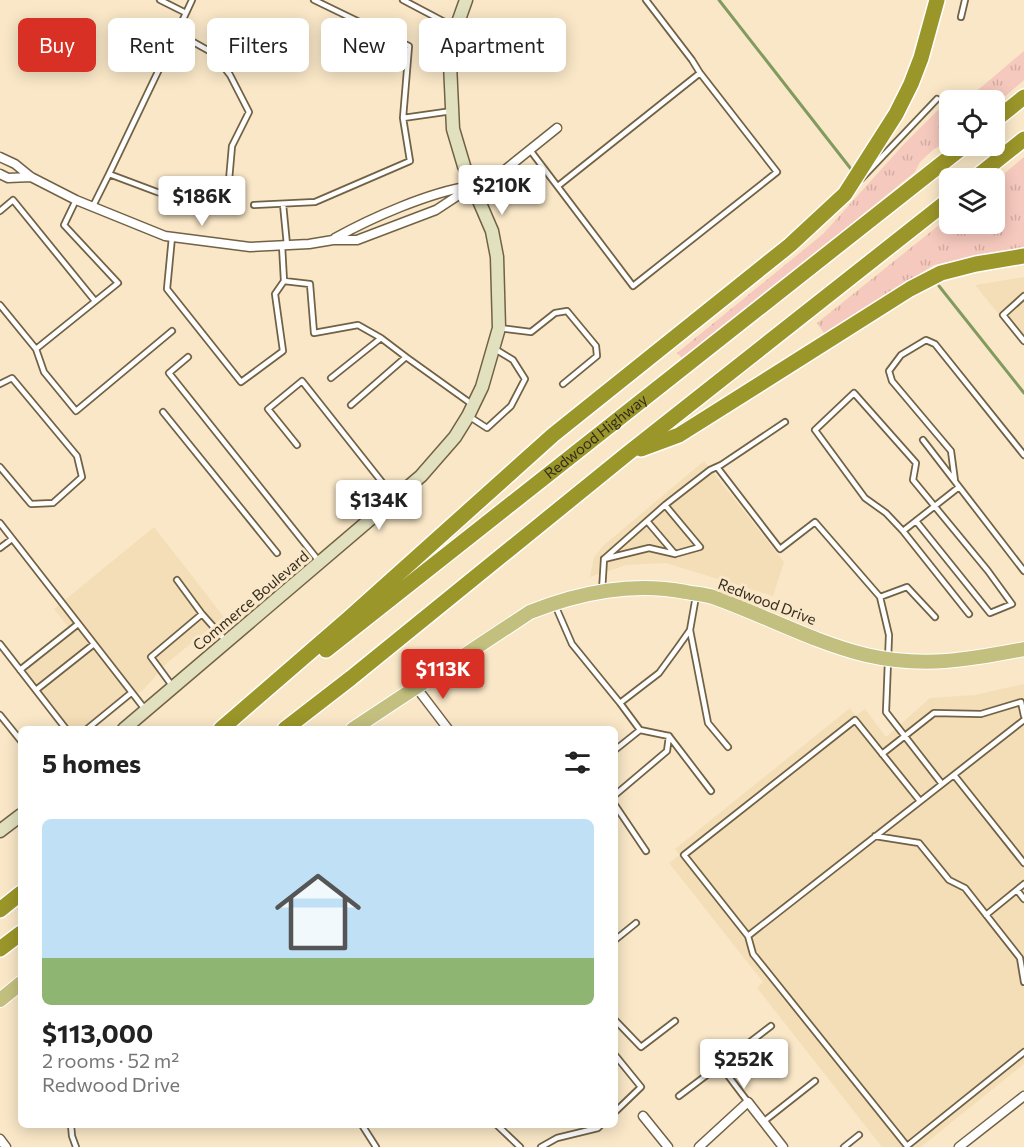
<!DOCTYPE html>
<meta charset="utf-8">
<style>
:root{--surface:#fff;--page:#f2f2f2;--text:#222;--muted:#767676;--accent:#d93025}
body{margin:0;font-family:Commissioner,sans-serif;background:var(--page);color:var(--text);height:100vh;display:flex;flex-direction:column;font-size:22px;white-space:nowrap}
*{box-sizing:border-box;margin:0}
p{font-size:20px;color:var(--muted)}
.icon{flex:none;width:33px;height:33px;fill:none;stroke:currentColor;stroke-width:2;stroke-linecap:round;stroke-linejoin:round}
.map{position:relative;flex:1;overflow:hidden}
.panel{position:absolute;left:18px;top:726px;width:600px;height:402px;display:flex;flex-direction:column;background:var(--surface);border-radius:9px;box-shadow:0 3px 15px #0003}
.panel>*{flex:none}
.banner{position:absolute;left:18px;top:18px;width:600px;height:54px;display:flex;gap:12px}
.buttons{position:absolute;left:939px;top:90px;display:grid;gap:12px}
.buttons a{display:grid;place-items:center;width:66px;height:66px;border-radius:9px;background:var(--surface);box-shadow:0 3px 15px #0003;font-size:30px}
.price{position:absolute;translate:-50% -51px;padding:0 14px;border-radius:6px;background:#fff;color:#222;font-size:20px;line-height:39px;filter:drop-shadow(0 2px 3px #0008)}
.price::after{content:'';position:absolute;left:50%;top:36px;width:18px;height:14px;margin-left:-9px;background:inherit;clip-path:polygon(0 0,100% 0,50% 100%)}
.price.on{background:var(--accent);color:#fff}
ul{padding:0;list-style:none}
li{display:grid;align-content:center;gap:12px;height:318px;padding:0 24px}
li span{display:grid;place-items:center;height:186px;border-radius:9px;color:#555}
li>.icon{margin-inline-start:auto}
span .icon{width:108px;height:108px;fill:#fffc;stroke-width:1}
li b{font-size:26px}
h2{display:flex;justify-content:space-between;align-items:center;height:72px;padding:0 24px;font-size:26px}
.chip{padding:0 21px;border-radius:9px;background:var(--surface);box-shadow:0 3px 15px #0003;font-size:21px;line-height:54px}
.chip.on{background:var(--accent);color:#fff}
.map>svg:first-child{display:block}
.built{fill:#f4deb7}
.grass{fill:url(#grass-tufts)}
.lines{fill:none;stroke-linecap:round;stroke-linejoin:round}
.stream{stroke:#819b5f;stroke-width:3}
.lane-casing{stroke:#716245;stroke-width:8}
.street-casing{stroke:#716245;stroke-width:11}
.secondary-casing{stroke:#716245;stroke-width:15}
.primary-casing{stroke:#fff;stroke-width:16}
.highway-casing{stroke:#fff;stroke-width:18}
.lane{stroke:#fff;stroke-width:4.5}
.street{stroke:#fff;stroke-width:8}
.secondary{stroke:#e1e0bf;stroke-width:12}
.primary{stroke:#c3c07f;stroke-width:14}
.highway{stroke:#9b9629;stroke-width:15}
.labels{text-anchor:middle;stroke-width:6;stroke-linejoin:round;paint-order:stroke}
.street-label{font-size:15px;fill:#332c1f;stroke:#f9e7c7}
</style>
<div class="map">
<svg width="1024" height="1147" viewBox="0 0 1024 1147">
<defs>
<pattern id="grass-tufts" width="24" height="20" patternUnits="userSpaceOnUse" patternTransform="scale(1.5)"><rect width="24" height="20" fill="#f6c9be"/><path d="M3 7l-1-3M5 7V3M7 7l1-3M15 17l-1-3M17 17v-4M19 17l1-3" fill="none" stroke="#d3ada3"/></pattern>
</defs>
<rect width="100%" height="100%" fill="#f9e7c7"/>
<path class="built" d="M1024,277V345L975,285Z
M704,461L784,562L773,596L666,563L626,565L590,577L594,557L604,545Z
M154,527L224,617L167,663L145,688L94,729H63L16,668L68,627L54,609Z
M1024,684V1064L921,1147H882L757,988L763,982L669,863L679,855L675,849L850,708L855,716L865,709L886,737L930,698L975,695Z"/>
<path class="grass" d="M1024,51V80L995,105L994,100H966Z
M938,110L945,118L949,114V142L934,149L920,162L915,172L684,360L677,353L823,234L904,144Z
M1024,157V247L934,265L824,333L817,323L949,217L950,224H994L995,181Z"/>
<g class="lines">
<path class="stream" d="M719,0L851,169
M939,286L1024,393"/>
<g class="lane-casing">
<path id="lane" d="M160,0L186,13C160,67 135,120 109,174L157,192L186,200L227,203L232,146L249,112L230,75L213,53L177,33
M314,0L409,46L403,118
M403,0L456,28
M646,0L692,60L700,73
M186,13L192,0
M961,17L965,0
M530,150L633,286L777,172L700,73L558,186
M861,179L937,99
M283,204L287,245
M254,205L315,202L410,161L403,118L452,111
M93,206L109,174
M0,211L13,200L95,301
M172,237L167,289L241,382L283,351L275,294L284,281
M282,245L284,281L310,284L314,333L358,325L381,338
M1024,296L1003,315L1024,341
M0,305L36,349L118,283L64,225L76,200
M499,328L531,332L555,313L567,311L596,346L597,356L563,384
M36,349L44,372L76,411L172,331
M188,357L169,373L318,560
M331,378L381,338L406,357
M0,384L12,378L77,456L82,477L53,503L31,504L0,467
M351,405L406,357L473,405
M163,412L277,553
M470,417L487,428L511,406L525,379L513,360L495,349
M923,440L1024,571
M297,445L268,409L302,381L393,496
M717,467L780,549L815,522L880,597L889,635L886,712L942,784
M955,481L951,451L892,381L889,371L901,355L926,340L935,344L1024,455
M959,487L903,531L969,614
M665,505L710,470L721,465L785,422
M647,521L675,554
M0,523L144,708
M903,531L886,513L865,498L815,430L854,393L916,463L913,480L988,571L1012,604L990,613L916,521
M0,548L12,539
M177,580L202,614
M602,591L604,559L665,505L700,547L675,554L649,548L604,559
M880,597L907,587L935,617
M555,605L572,644L620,703L659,673L678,647L690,630L696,596
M690,630L708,723L728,747
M0,644L66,729
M20,670L78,624
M173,687L151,657L202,614L225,640
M36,690L94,644
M0,715L21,741
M1024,720L748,936L753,954L907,1146L1024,1052
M87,729L131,693
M669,736L711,791
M615,750L640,730
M882,754L934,713L981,714L1021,702L1024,716
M954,775L1024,863
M615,795L667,751L669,736L640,730L620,703
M615,805L646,851
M875,836L919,843L949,880L965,888L1020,958L1024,982
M1017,890L1024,899
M986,915L1024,884
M748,936L684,855L855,720L920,801
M615,940L636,923
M615,1020L641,1047L675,1021
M615,1055L641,1087L615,1112
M720,1065L771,1026
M679,1096L720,1065L748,1102
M763,1122L815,1081
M71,1125L72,1136L76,1147
M362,1125L376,1147
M497,1125L520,1147
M541,1147L557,1138L598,1128L601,1125
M844,1147L859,1135"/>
</g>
<g class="street-casing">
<path id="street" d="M0,157L15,164L31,177L76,200L165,236L250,247L309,244L333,240H357L436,210L474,185L501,173L557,128
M0,174L8,178L31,177
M335,238C373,217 428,193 470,186
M416,687L448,729
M643,1116L668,1147
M0,1139L6,1147
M699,1147L748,1102L783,1147
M959,1147L1024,1096"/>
</g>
<g class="secondary-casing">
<path id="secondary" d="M124,729L421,476L455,437L468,416L482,387L499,328L497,257L492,231L464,166L453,129L450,64L456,28L466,0
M0,831L21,815"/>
</g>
<g class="primary-casing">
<path id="primary" d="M353,729L530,612C581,592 632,582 686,592C695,594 704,594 713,597C764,615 813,642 866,655C922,668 969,660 1024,649
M0,1000L21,983"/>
</g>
<g class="highway-casing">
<g id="highway">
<path d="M994,121L1024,97"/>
<path d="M975,178L1024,139"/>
<path d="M641,449L679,435L910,289L941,273L976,264L1024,256"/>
<path id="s1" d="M326,650L964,146"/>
<path d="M221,729L348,619L553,435L790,245L845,194L896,114L911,84L921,58L937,0"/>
<path d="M285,729L351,678L627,454L950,199"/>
<path d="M0,910L21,893"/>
<path d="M0,949L21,933"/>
</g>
</g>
<use href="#lane" class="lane"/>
<use href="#street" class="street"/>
<use href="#secondary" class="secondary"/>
<use href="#primary" class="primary"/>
<use href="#highway" class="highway"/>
</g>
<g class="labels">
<g class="street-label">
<text dy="5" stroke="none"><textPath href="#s1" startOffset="344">Redwood Highway</textPath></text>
<text transform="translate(251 601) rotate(-40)" y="5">Commerce Boulevard</text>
<text transform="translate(767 602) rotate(21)" y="5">Redwood Drive</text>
</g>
</g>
</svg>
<div class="buttons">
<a><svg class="icon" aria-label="locate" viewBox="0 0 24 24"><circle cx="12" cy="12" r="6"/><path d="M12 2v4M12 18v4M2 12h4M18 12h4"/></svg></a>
<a><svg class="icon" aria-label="layers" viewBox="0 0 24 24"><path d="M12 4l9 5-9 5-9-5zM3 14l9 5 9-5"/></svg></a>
</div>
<b class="price" style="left:502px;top:216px">$210K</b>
<b class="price" style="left:202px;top:227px">$186K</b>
<b class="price" style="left:379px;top:531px">$134K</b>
<b class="price on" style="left:443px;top:700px">$113K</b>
<b class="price" style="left:744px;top:1090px">$252K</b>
<div class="banner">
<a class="chip on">Buy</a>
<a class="chip">Rent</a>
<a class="chip">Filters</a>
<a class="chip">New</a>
<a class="chip">Apartment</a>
</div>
<section class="panel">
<h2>5 homes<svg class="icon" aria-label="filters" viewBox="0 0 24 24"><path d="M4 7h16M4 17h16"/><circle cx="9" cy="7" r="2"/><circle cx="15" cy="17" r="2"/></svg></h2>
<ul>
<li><span style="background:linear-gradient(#bfe0f5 75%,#8fb573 0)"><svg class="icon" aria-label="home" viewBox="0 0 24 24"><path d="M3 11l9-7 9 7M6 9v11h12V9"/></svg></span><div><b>$113,000</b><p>2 rooms · 52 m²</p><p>Redwood Drive</p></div></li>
</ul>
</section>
</div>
